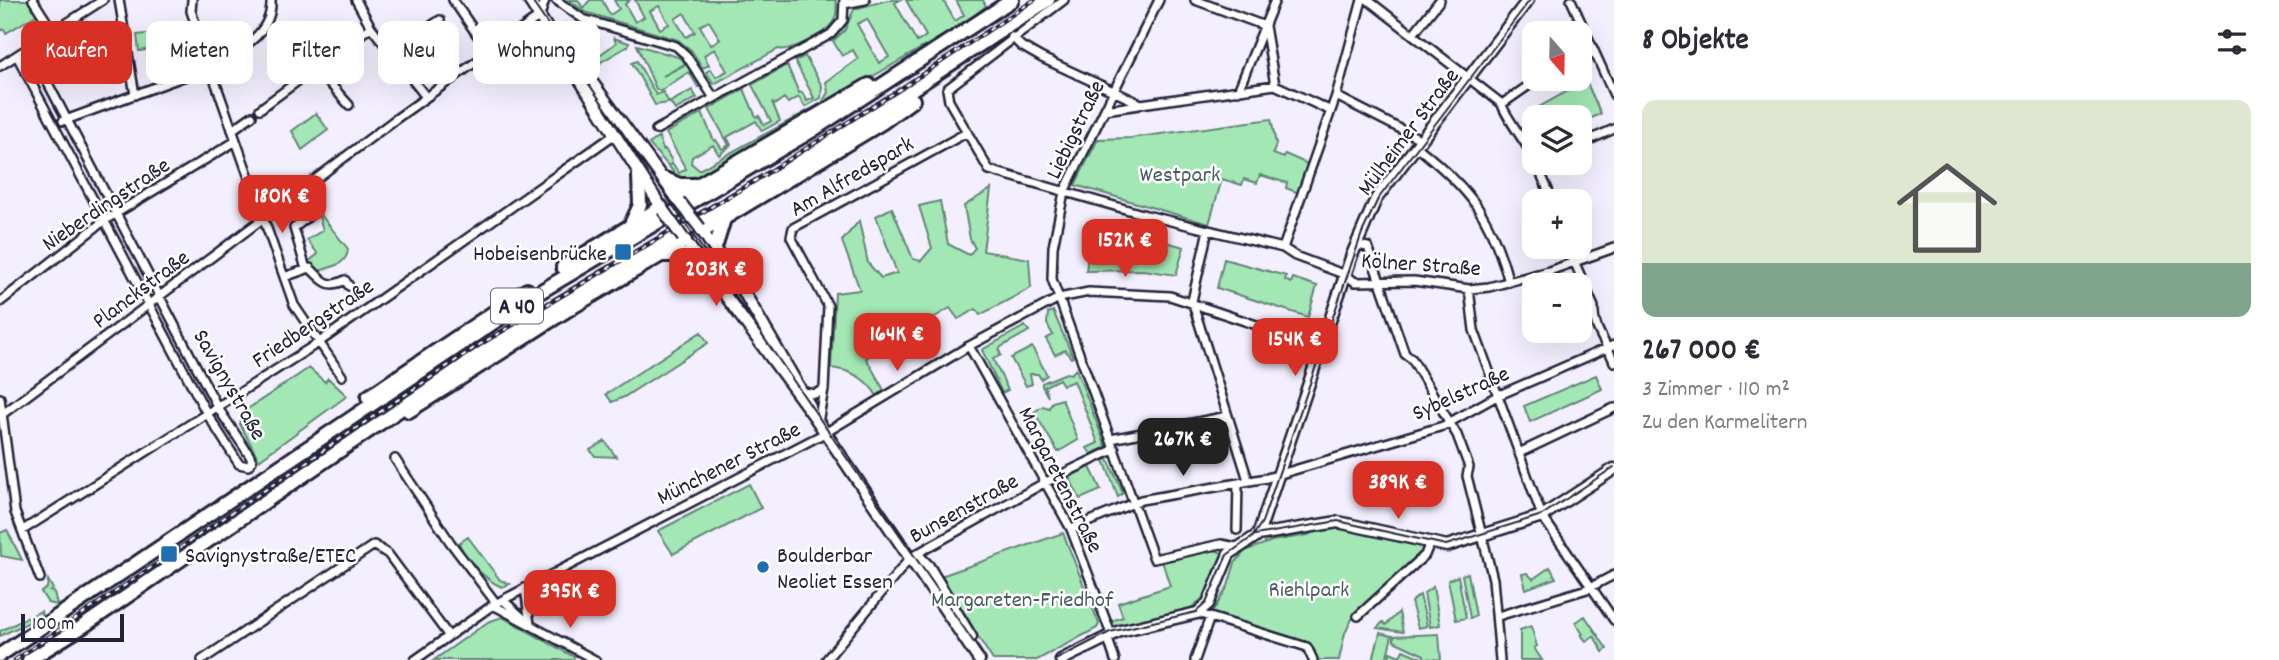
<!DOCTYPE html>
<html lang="de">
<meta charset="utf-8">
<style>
:root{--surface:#fff;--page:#f2f2f3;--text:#2b2b33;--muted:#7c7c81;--accent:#d93025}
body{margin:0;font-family:Dekko,sans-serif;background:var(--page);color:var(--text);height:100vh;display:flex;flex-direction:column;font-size:26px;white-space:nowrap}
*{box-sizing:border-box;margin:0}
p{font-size:23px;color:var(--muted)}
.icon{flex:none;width:38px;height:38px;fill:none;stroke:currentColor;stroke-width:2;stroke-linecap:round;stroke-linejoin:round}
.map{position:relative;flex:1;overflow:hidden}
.sheet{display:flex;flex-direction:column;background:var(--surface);width:665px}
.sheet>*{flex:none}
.hud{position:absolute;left:21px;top:21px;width:665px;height:63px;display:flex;gap:14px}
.needle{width:46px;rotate:160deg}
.tools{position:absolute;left:1522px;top:21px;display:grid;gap:14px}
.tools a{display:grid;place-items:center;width:70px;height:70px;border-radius:14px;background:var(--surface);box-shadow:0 7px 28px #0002;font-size:35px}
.scale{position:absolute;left:21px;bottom:18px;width:103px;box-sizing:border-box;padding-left:7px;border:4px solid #22223b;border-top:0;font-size:19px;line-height:24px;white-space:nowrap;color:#22223b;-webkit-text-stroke:5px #fff;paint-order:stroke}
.price{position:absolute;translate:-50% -60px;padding:0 16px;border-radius:14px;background:var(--accent);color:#fff;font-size:23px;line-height:46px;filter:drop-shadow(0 2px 4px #0008)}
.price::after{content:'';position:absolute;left:50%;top:42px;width:21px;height:16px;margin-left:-10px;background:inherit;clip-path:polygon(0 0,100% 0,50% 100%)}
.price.on{background:#222;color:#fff}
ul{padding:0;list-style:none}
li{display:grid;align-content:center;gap:14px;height:371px;padding:0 28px}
li span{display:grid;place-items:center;height:217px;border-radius:14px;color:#555}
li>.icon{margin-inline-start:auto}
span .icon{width:126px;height:126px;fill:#fffc;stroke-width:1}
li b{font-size:30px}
h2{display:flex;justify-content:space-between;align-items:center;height:84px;padding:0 28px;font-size:30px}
.tag{padding:0 24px;border-radius:14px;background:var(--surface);box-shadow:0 7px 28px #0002;font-size:24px;line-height:63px}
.tag.on{background:var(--accent);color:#fff}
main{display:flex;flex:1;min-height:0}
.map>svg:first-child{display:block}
.green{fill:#a3e8b4;stroke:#628578;stroke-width:2;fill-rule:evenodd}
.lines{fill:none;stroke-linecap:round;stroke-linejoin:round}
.street-casing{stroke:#22223b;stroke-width:12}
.secondary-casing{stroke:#22223b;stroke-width:15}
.highway-casing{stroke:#22223b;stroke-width:18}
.street{stroke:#fff;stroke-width:7}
.secondary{stroke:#fff;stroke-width:10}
.highway{stroke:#fff;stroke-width:12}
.tram{stroke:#22223b;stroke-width:2}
.rail-casing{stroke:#22223b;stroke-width:4.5}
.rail{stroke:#fff;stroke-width:2;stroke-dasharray:5;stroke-linecap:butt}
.secondary-bridge-casing{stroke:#22223b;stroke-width:15;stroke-linecap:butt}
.secondary-bridge{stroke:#fff;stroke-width:10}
.poi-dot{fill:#1f6fb2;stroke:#fff;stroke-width:2.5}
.labels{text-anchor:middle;stroke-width:5;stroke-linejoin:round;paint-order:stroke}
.shield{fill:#fff;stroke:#646476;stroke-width:2}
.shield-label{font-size:21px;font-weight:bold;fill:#22223b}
.street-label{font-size:23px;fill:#22223b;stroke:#fff}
.park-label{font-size:23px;fill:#495d5f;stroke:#fff}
.poi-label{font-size:23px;fill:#22223b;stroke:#fff;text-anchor:start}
</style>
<main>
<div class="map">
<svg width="1614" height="660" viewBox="0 0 1614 660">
<rect width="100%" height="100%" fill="#f4effe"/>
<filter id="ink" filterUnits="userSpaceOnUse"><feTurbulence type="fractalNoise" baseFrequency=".0143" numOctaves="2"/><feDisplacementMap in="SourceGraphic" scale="14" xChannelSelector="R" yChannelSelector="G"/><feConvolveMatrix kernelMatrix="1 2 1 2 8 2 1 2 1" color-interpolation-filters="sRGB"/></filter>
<g filter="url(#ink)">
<path class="green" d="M0,0H29L38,14L6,33L4,29L0,31Z
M569,0H578L583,8L590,0H602L610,15L619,9L614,0H630L625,4L635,22L644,17L635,0H836C837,7 837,16 833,22C825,34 791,52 778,49L714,84L706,72L711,69L716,77L727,71L715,49L704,55L709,65L703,68L691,50L678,40L585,12ZM659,6L669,24L660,29L650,11ZM684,13L695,32L686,37L675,19ZM709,21L720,39L711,45L700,26Z
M888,0H900L895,3L917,42L926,36L906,0H943L955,21L964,15L956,0H983L986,6L966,22L702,176L679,178L649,144L659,137L663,150L665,149L672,161L671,165L673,164L679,173L686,169L666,133L702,113L714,141L716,140L722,149L729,145L709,109L744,89L756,117L759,116L764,125L771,121L752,85L787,65L799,93L802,92L807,101L814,98L795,61L805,56L822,86L821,98L805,107L799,97L788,103L784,98L774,105L772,102L780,121L762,131L756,121L727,137L731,145L719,155L713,145L692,157L691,163L699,170L822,103L828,92L826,82L858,59L853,50L842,56L833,41L845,30L854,9ZM867,19L889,57L879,63L857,24Z
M564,23L575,26L570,31L589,55L592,53L600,63L590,65L561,27Z
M156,33L158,48L139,51L137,35Z
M614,38L629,43L628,46L601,62L597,57L616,43Z
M426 50a9 9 0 1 1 18 0a9 9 0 1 1-18 0Z
M637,45L678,57L686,63L663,76L686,64L701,85L698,87L689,72L660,91L656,89Z
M637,61L656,95L663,92L669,103L655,105L632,63Z
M1586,81L1601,114L1580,123V117H1535L1532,111Z
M692,90L697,98L675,110L670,102Z
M316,113L328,130L302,150L292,131Z
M1271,119L1276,144L1273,154L1284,158L1285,154L1310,165L1299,193L1286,188L1287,183L1260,175L1257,183L1244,179L1242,185L1222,179L1209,224L1075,185L1098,139L1131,138Z
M991,189L983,251L1029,259L1031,288L980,315L976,309L958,319L950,308L866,358L884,390L877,396C867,379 850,370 831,368L835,293L860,290L842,241L859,221L868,263L881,278L897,273L876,216L892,208L913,259L921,261L932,248L919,206L940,201L948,244L969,255L975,248L970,239L964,206Z
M317,210L348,249C347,265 332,267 318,271L308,262L318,254L307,240L323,230Z
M1093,222L1184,247L1176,275L1143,270L1086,271Z
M1224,259L1286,276L1285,280L1291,283L1293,278L1317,286L1308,317L1217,288Z
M1053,311L1073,357L1071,358L1065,350L1055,355L1046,339L1053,335L1047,324L1048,313Z
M1025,326L1029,331L1001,347L999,350L1001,355L993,359L1008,390L1002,393L982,350Z
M701,332L708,343L624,397L612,402L606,394Z
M1032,347L1047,375L1041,379L1038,374H1030L1032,384L1026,386L1011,358Z
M309,368L325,382L328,378L347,396L259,460L240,424L243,412Z
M1076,369L1106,447L1091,454L1087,448L1098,443L1074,381L1063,385L1059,379L1045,386L1048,397L1042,386V383L1066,373L1071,374Z
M1596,375L1602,389L1530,422L1524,406Z
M1062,399L1078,440L1058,452L1034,412L1043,406L1049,408L1052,402Z
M605,441L616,457L595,456L590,450Z
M1108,459L1123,493L1118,497L1104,460Z
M1090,467L1101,490L1080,499L1069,477Z
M749,484L761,508L673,554L658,531Z
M1329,523L1424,545L1427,548L1354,615L1345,633L1339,660H1315V651L1309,644L1212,613L1228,586L1235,563L1245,551L1272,541L1308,535Z
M7,530L22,560L1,556L0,533Z
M1063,533L1099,624L1097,628L1037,660H993L936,572L941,576Z
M468,537L500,580L510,584L502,587C486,581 465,559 459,543Z
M1214,550L1223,553C1217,567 1213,583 1205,595C1187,620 1139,622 1112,629L1108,622L1123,617L1118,603L1170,586L1162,561Z
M1550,567L1556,578L1526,589L1522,574L1527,573L1533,579Z
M1468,573L1476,616L1470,618L1462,575Z
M1458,576L1466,618L1456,620L1448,580Z
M48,580L53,589L50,591L54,592L57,605L48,603L41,592L47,588Z
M1433,587L1440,625L1430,627L1424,593Z
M1420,595L1427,626L1418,628L1411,602Z
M41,611L42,616L0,636V631Z
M1399,612L1403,632L1377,628L1383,622L1386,625Z
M1585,616L1607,649L1603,652L1594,636L1586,641L1581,635L1583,634L1575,622Z
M502,617L574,657L573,660H434L488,622Z
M1531,626L1537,646L1534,648L1542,660H1520V630Z
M1380,633L1392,636L1386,660H1373Z
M1439,634L1441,660L1424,658V655L1394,641V636Z
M1403,650L1422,658L1421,660H1389L1390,652L1400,656Z"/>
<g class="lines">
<g class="street-casing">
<path id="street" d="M33,0L54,33
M119,0L135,95
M192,0L191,11L209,64L294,305L342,376
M356,0L371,27L426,97
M453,0L489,52
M556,0L583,19L676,46L686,55L714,98
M1064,0L947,89L949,101L989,170L1146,215L1283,248L1295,256L1346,275L1355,282L1414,281L1469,289L1489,287L1549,271L1614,248
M1159,0L1064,192L1053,247L1052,279L1154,559L1221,544L1236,547
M1195,0L1265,26
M1368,0L1502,104C1502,111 1529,148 1535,159
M1571,0L1614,95
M844,4L865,0
M1265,26L1275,85
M1414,33L1440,0
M1012,37L1021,46L1042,58L1141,104L1275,85L1329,110
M408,41L440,20
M17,56L206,412L239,464L248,466L252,461L250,456L218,408L30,49
M1580,58L1594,52
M209,64C238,52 273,35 271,0
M0,66L103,0
M316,68L349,105
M1238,91L1275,0
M1336,96L1362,0
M1502,104L1538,79
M260,109L371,27
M1105,110L1139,105
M63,121L210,67
M232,130L252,116
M656,130L831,34L843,20L844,0
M1580,144L1614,129
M1416,146C1470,189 1490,214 1509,282
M1536,163L1553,201
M1208,230L1192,301L1248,480
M1356,245L1368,247L1405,354L1412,359L1457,435L1469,467L1467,476L1493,579L1500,660
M1568,247L1594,307C1592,328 1607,343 1614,362
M1283,248L1336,96L1422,140
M306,269L294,228L309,216
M284,277L310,268C322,279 327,290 345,280L349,286
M1469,289L1474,330L1542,516L1614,620
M0,302L105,220L236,141
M969,346L1071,529L1111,634
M804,392L815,394L824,389
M0,398L15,512L40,578
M0,416L393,121L540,16L545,0
M818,423L824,389L828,306L791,237L793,228L966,133
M1111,439L1228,416
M1519,453L1614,408
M395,459L450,542L496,603
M1071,529L1141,500L1267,478L1443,426L1497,396L1614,345
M23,530L318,343L614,135
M1237,530L1238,483
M525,588L530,624
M503,600L522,617
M493,605L595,660
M1197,613L1307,647L1313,660
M1358,616L1425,555L1429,545
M1498,616L1587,589L1614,575
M1107,636L1115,660
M202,660L374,545L388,554L448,635
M415,660L493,605L825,433L969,346L1059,298L1089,292L1170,296L1322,347
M826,660L911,557L1044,483L1115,449
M1195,660L1210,617"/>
</g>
<g class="secondary-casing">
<path id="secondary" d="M529,0L663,210
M561,40L679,201
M700,228L745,294L810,406
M683,238L814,416L979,660
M1258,535L1352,255L1376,199L1528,0
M911,557H919L928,566L971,637
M1061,660L1120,631L1197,613L1208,604L1229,554L1258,535L1338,522L1447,546L1542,516L1614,469"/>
</g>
<g class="highway-casing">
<path id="highway" d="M665,179L680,185H698
M677,197L869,85
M631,224L640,205L639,175
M703,231L883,122L913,100
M715,248L724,219
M664,255H684L699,260
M563,267L661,207
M368,397L527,290
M409,411L569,309L685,241
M0,655L533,296L813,130L1012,0
M29,660L82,627L516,330L818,151L1048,0"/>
</g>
<use href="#street" class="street"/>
<use href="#secondary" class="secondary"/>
<use href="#highway" class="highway"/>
<path class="tram" d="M531,0L986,660
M1251,539L1262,522L1362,233L1378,199L1530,0
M1055,660L1110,632L1196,612L1206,603L1227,555L1255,535L1338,521L1446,545L1542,515L1614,467"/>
<g class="rail-casing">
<path id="rail" d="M15,660L474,348L753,182L902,88L1034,0"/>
</g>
<use href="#rail" class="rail"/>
<g class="secondary-bridge-casing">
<path id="secondary-bridge" d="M679,201L700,228
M663,210L683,238"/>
</g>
<use href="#secondary-bridge" class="secondary-bridge"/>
</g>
</g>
<g class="poi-dot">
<rect x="614" y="243" width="18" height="18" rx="3.5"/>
<rect x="160" y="545" width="18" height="18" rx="3.5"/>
<circle cx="763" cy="567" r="7"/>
</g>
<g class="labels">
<rect class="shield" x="491" y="288.5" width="52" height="35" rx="5"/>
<g class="shield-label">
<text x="517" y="313">A 40</text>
</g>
<g class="street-label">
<text transform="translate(1074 129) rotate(-64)" y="8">Liebigstraße</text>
<text transform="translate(1407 131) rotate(-53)" y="8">Mülheimer Straße</text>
<text transform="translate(851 175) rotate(-30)" y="8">Am Alfredspark</text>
<text transform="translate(105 203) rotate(-34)" y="8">Nieberdingstraße</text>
<text transform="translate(1421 263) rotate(4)" y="8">Kölner Straße</text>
<text transform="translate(140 288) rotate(-37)" y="8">Planckstraße</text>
<text transform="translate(312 322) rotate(-34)" y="8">Friedbergstraße</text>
<text transform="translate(231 384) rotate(60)" y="8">Savignystraße</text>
<text transform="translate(1460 392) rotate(-24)" y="8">Sybelstraße</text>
<text transform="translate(728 462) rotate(-27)" y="8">Münchener Straße</text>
<text transform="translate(1062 479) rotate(63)" y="8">Margaretenstraße</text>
<text transform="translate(963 507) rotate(-29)" y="8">Bunsenstraße</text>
</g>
<g class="park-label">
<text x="1180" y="181">Westpark</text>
<text x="1309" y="596">Riehlpark</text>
<text x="1022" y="606">Margareten-Friedhof</text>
</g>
<g class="poi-label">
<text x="607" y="260" text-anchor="end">Hobeisenbrücke</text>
<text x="185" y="562">Savignystraße/ETEC</text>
<text x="777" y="562">Boulderbar<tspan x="777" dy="26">Neoliet Essen</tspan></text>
</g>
</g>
</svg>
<div class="tools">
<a><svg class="needle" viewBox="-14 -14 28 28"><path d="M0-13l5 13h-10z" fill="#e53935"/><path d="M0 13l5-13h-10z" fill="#7c7c81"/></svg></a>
<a><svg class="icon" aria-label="layers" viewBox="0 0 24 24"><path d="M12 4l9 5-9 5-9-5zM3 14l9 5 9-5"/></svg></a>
<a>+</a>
<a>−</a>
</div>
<div class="scale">100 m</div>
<b class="price" style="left:282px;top:235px">180K €</b>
<b class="price" style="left:1125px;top:279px">152K €</b>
<b class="price" style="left:716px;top:308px">203K €</b>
<b class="price" style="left:897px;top:373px">164K €</b>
<b class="price" style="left:1295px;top:378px">154K €</b>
<b class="price on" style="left:1183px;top:478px">267K €</b>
<b class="price" style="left:1398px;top:521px">389K €</b>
<b class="price" style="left:570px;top:630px">395K €</b>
<div class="hud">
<a class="tag on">Kaufen</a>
<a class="tag">Mieten</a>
<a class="tag">Filter</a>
<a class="tag">Neu</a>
<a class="tag">Wohnung</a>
</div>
</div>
<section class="sheet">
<h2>8 Objekte<svg class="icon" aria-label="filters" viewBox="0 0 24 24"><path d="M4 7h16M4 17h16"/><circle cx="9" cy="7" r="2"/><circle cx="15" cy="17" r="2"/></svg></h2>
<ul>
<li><span style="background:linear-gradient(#dfe7d0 75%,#7fa58c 0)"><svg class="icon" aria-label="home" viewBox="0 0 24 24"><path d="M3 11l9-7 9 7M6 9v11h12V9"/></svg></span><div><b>267 000 €</b><p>3 Zimmer · 110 m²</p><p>Zu den Karmelitern</p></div></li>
</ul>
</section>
</main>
